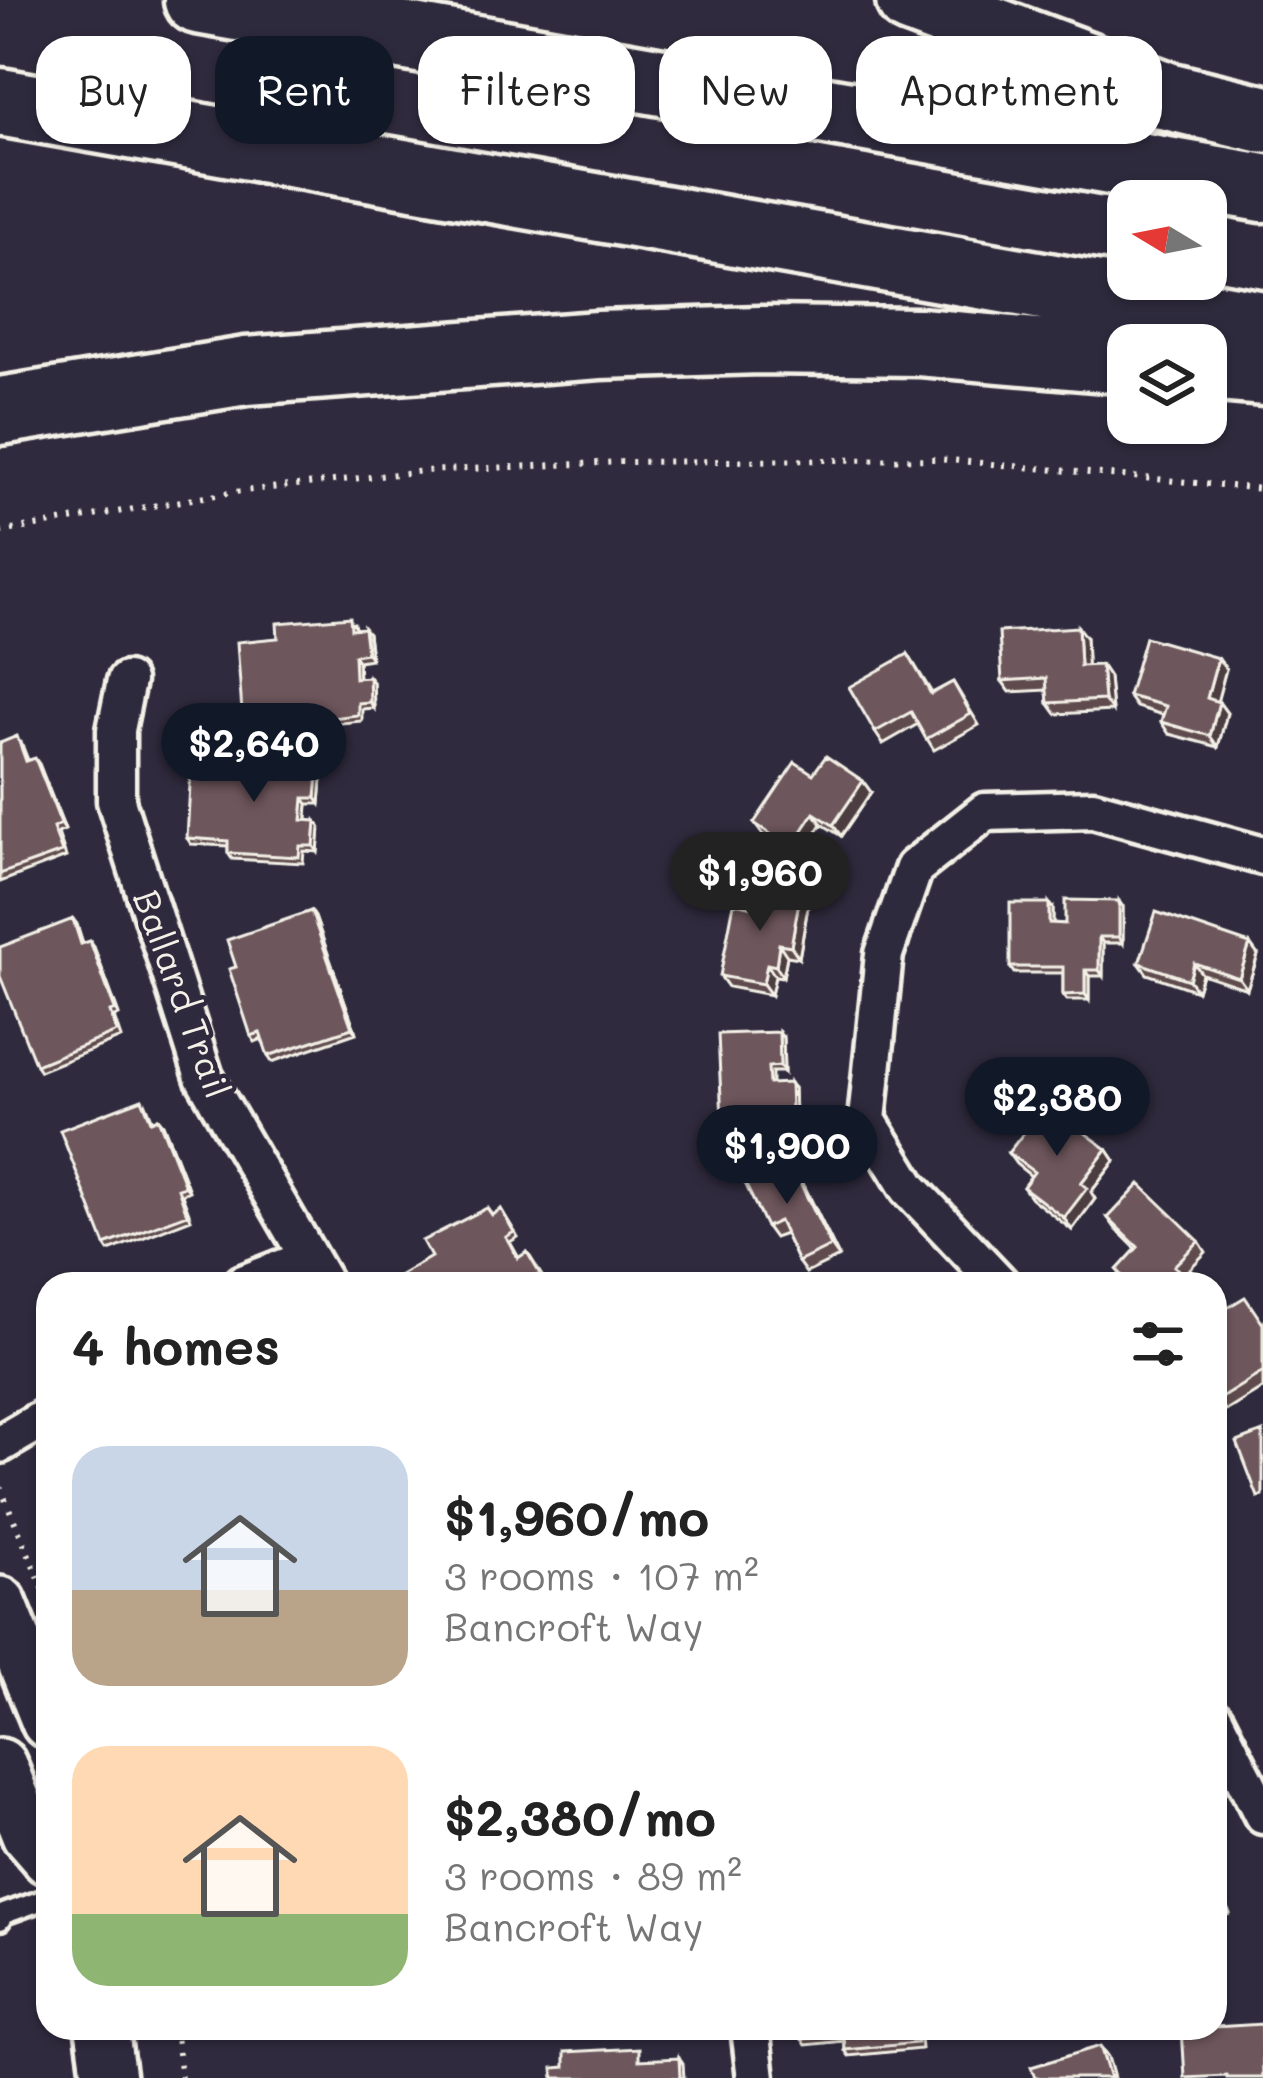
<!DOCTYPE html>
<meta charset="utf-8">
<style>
:root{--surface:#fff;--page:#f6f6f6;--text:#222;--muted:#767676;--accent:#111827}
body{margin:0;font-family:Mali,sans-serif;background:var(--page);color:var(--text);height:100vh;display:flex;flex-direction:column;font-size:45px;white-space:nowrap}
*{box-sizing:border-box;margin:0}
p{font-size:39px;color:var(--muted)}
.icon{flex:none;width:66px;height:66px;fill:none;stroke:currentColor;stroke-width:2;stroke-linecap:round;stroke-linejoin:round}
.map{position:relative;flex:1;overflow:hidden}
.sheet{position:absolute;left:36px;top:1272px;width:1191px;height:768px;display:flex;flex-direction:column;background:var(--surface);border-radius:36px;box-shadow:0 3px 9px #0004}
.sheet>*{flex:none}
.guide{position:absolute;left:36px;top:36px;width:1191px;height:108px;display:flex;gap:24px}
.needle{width:78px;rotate:280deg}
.controls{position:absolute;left:1107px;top:180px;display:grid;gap:24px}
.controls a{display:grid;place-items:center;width:120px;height:120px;border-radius:24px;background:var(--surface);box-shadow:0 3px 9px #0004;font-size:60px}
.price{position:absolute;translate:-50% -102px;padding:0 27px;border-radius:42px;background:var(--accent);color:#fff;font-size:39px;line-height:78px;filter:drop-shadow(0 3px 6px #0008)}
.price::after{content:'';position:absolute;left:50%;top:72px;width:36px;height:27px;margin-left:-18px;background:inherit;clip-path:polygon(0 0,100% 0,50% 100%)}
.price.on{background:#222;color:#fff}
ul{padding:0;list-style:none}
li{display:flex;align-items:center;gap:36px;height:300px;padding:0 36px}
li span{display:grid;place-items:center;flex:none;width:336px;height:240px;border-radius:36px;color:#555}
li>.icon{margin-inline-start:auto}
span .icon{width:144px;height:144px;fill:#fffc;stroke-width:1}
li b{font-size:51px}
h2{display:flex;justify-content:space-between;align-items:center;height:144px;padding:0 36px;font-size:51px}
.pill{padding:0 42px;border-radius:36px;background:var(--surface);box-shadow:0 3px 9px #0004;font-size:42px;line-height:108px}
.pill.on{background:var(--accent);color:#fff}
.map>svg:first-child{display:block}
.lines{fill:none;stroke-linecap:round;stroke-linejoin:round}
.lane-casing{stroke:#f4f1e8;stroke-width:27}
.street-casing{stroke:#f4f1e8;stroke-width:45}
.secondary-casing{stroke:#f4f1e8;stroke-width:60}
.highway-casing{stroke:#f4f1e8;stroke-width:75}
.path{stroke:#f4f1e8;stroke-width:6;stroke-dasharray:3 9;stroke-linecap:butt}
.lane{stroke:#2f2a3d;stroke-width:18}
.street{stroke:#2f2a3d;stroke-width:36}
.secondary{stroke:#2f2a3d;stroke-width:51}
.highway{stroke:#2f2a3d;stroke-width:66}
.wall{fill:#5e4b4e;stroke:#f4f1e8;stroke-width:3}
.shaded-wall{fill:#4c3d40;stroke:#f4f1e8;stroke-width:3}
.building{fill:#6d575b;stroke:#f4f1e8;stroke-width:3}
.labels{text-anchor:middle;stroke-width:9;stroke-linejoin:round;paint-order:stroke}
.street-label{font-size:36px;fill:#f4f1e8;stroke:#2f2a3d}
</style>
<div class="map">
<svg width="1263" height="2078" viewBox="0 0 1263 2078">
<rect width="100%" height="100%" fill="#2f2a3d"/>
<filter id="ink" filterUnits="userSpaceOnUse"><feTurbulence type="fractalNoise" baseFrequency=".00833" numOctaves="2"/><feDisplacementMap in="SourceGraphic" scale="24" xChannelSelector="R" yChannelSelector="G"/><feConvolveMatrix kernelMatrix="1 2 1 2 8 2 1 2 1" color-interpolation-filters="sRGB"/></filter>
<g filter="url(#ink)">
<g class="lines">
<g class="lane-casing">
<path id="lane" d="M0,1920L4,1914L48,1898"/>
</g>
<g class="street-casing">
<path id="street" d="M126,681L116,730V801L204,1077L324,1284
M243,1284L307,1259
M1000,1284L909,1188L867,1120L884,954L914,868L985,812L1093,809L1263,856
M0,1444L48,1416
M1215,1720L1263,1815
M750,2028L756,2078"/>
</g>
<g class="secondary-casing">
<path id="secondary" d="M0,1603L48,1722
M0,1765L28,1835L48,1858
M102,2028L109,2078"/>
</g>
<g class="highway-casing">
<path id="highway" d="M198,0L1263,188
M910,0L1167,96L1263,119
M0,102L1263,325
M1206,367L1263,372
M0,411L246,371L599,345L760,340L919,342L1128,360"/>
</g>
<path class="path" d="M0,532L234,492L424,471L622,462L938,459L1263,489
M0,1487L48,1600
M175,2028L181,2078"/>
<use href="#lane" class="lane"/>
<use href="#street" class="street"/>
<use href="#secondary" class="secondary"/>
<use href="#highway" class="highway"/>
</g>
<path class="wall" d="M354,623L355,628L368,633L371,659L358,661L359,678L373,682L374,708L362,709V721L291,728L287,723L286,715L247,718L242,712L278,638Z
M1086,638L1087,666L1101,665L1109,677L1112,711L1056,714L1048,703L1047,690L1010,692L1002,681Z
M908,654L932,693L953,682L979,725L934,750L918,724L883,744L875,732Z
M1218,658L1226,669L1217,701L1227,713L1218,747L1169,734L1161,722L1163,715L1136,707L1128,696Z
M21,742L28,760L39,764L65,830L58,833L66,857L0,882V743Z
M310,763V772L322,778L320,804H308L307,820L320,827L318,852L304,851L303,863L232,859L228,853V846L191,844L187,838L232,769Z
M813,774L871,792L841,836L822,824L799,859L762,834L754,823Z
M801,890L809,901L799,958L787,956L783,977L775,976L771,995L728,987L720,976L759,908Z
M1123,907V943H1103V976H1089V1000H1067L1063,995V973H1014L1010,967L1053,909V923L1065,924Z
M311,911L315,917L356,1033L272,1062L268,1056L262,1039L255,1042L251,1036L236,967Z
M73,919L77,924L83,943L94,947L119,1015L114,1017L121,1038L40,1071L36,1065Z
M1258,955L1247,989L1202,974L1197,991L1147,974L1139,963Z
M783,1038L784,1072H772V1084L794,1088L796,1143L760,1145L756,1139L755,1125L726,1126L722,1120Z
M146,1104L153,1121L158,1118L163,1124L189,1191L182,1194L191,1219L109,1251L105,1245Z
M1107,1149L1115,1161L1091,1192L1095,1199L1072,1230L1031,1198L1023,1187L1031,1176L1016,1164L1008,1153Z
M787,1156L795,1167L839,1257L806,1273L798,1262L785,1234L774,1238L766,1227Z
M501,1209L518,1237L510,1242L519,1258L527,1252L544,1279L536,1284H402L431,1257Z
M1108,1218L1199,1241L1206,1252L1184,1275L1191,1284H1127L1117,1270L1136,1249L1116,1229Z
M1263,1323V1388L1226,1411L1215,1395Z
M1215,1870L1230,1914L1215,1919Z
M801,2028H933L934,2036L920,2037L921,2049L849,2056L845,2050V2041L806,2045L802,2039Z"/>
<path class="shaded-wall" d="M1078,627L1086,638L1088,678L1080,666Z
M364,628L368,633L371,659L367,653Z
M354,655L358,661L359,684L355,678Z
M1218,658L1226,669L1215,710L1207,698Z
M1101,665L1109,677L1112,711L1104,700Z
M369,677L373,682L374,708L370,702Z
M1219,702L1227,713L1218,747L1210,736Z
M35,758L39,764L65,830L61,824Z
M318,773L322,778L320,804L316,798Z
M863,781L871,792L841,836L833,825Z
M304,798L308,804L306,825L302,820Z
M814,813L822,824L799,859L791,848Z
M316,821L320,827L318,852L314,846Z
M801,890L809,901L799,958L791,946Z
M1119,901L1123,907V943L1119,937Z
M1049,903L1053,909V929L1049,923Z
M311,911L315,917L356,1033L352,1028Z
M1099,937L1103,943V976L1099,970Z
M90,941L94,947L119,1015L115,1010Z
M779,944L787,956L783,977L776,966Z
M1250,944L1258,955L1247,989L1239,978Z
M1194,963L1202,974L1197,991L1189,980Z
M767,964L775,976L771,995L763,984Z
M1085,970L1089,976V1000L1085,994Z
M779,1032L783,1038L784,1072L780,1066Z
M790,1083L794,1088L796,1143L792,1138Z
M158,1118L163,1124L189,1191L185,1186Z
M1107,1149L1115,1161L1091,1192L1095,1199L1072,1230L1064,1218L1081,1183Z
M787,1156L795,1167L839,1257L831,1246Z
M1100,2046L1108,2057L1114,2078H1110Z
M679,2058L683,2064L684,2078H680Z"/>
<path class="building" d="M350,617L351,629L364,628L367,653L354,655L355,678L369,677L370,702L358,703V715L287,723L285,709L242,712L237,642L278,638L277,623Z
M1078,627L1080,666L1101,665L1104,700L1048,703L1046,678L1002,681L999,632Z
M1145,637L1218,658L1207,698L1219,702L1210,736L1161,722L1166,706L1128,696Z
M908,654L931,694L953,682L971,714L926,739L911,712L875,732L849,687Z
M17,736L26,761L35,758L61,824L53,828L62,852L0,874V743Z
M233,754L306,757L305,772L318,773L316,798H304L302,820L316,821L314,846H300L299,857L228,853V841L187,838L191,767L232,769Z
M826,756L863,781L833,825L814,813L791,848L754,823L795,762L813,774Z
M764,883L801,890L791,946L779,944L776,966L767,964L763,984L720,976L734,903L759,908Z
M1065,900L1119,901V937H1099V970H1085V994L1063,995V967H1010V903H1049V923L1065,924Z
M311,911L352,1028L268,1056L260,1033L251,1036L229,969L236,967L227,940Z
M1156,912L1250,944L1239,978L1194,963L1189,980L1139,963Z
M73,919L81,944L90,941L115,1010L110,1012L117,1032L36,1065L0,976V947Z
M779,1032L780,1066L768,1067L769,1084L790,1083L792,1138L756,1139L755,1119L722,1120L718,1034Z
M142,1099L151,1121L158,1118L185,1186L178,1188L187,1214L105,1245L60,1130Z
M1046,1104L1107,1149L1081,1183L1087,1188L1064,1218L1023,1187L1034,1172L1008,1153Z
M787,1156L831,1246L798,1262L779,1221L766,1227L742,1177Z
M1140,1184L1199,1241L1174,1266L1188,1279L1183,1284H1131L1117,1270L1138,1247L1108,1218Z
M487,1208L492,1215L501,1209L514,1232L506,1237L518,1258L527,1252L540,1274L530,1279L533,1284H402L397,1277L431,1257L422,1241Z
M1245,1297L1263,1324V1372L1218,1400L1215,1395V1356L1219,1353L1215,1347V1336L1222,1332L1215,1321V1315Z
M1263,1432V1496L1258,1497L1237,1442Z
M1215,1876L1226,1908L1215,1912Z
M1262,2024L1263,2078H1227V2076L1185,2078L1182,2029Z
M801,2028H930V2030L916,2032L917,2043L845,2050L844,2035L802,2039Z
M1100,2046L1110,2078H1035L1031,2067Z
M639,2048V2060L679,2058L680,2078H554L553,2068L565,2067V2052Z"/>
</g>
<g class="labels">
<g class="street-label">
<text transform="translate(182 994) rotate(70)" y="13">Ballard Trail</text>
</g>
</g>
</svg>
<div class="controls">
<a><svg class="needle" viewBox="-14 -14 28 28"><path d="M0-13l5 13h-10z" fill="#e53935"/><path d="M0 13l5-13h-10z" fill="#767676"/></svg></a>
<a><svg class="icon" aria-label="layers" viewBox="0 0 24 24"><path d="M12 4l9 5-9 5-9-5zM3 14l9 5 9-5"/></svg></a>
</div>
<b class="price" style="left:254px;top:805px">$2,640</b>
<b class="price on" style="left:760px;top:934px">$1,960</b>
<b class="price" style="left:1057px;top:1159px">$2,380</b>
<b class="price" style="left:787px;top:1207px">$1,900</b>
<div class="guide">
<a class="pill">Buy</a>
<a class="pill on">Rent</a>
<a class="pill">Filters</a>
<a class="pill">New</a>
<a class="pill">Apartment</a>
</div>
<section class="sheet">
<h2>4 homes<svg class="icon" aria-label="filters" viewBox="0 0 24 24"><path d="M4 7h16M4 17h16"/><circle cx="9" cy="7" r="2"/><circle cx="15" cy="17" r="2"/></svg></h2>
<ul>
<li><span style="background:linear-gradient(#c9d6e8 60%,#b9a48a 0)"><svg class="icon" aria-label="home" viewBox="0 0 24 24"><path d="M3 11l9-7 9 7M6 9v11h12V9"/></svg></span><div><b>$1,960/mo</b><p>3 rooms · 107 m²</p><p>Bancroft Way</p></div></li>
<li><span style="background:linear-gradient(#ffd9b3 70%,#8fb573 0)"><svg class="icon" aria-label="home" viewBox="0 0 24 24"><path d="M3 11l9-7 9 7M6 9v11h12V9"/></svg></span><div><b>$2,380/mo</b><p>3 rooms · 89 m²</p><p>Bancroft Way</p></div></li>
</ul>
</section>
</div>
